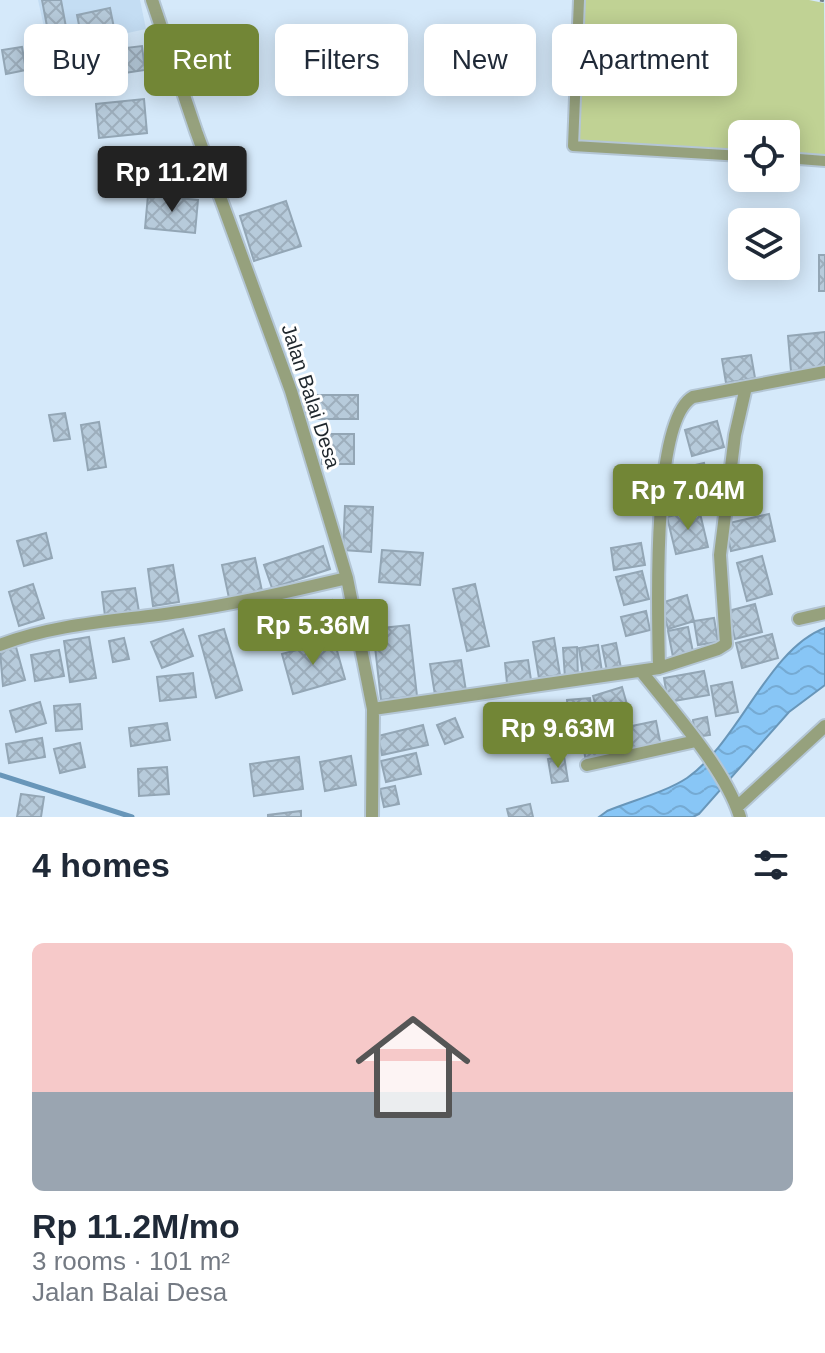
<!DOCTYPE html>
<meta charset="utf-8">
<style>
:root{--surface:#fff;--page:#f2f2f3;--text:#1f2937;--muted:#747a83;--line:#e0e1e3;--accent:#728636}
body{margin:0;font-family:Arial,sans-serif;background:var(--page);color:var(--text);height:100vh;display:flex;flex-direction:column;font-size:30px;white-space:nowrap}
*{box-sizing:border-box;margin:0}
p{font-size:26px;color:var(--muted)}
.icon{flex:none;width:44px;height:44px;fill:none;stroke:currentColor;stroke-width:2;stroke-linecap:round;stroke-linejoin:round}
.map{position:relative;height:817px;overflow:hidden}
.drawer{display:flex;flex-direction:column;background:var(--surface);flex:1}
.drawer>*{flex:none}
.hud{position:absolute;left:24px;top:24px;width:778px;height:72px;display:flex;gap:16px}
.buttons{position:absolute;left:728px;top:120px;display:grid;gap:16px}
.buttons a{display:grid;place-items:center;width:72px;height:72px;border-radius:12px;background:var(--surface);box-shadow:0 4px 20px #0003;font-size:40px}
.price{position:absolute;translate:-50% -68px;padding:0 18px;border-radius:8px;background:var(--accent);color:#fff;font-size:26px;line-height:52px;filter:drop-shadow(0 2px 4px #0008)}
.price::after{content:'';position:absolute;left:50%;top:48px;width:24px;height:18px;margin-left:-12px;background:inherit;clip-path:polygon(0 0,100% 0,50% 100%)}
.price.current{background:#222;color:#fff}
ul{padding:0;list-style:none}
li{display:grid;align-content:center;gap:16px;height:424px;padding:0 32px}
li+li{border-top:2px solid var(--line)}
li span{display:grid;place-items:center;height:248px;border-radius:12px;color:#555}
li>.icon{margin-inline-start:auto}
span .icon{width:144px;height:144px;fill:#fffc;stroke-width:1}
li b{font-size:34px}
h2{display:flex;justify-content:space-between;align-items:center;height:96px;padding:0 32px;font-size:34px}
.chip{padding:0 28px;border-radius:12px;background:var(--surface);box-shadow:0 4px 20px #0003;font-size:28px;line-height:72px}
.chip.current{background:var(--accent);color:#fff}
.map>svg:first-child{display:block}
.built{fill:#c4ddf3}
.pitch{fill:#c0d294}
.water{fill:url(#water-waves);stroke:#6896b9;stroke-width:2}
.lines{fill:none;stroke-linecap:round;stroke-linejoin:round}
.stream{stroke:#6896b9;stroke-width:5}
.building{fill:url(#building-cross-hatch);stroke:#93a6b5;stroke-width:2}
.pedestrian-casing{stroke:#b4c6d5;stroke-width:14}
.minor-casing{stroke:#b4c6d5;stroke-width:16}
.path{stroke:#73818c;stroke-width:3;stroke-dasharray:4 4;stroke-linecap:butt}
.pedestrian{stroke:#96a17d;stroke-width:10}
.minor{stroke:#96a17d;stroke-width:12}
.labels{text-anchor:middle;stroke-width:6;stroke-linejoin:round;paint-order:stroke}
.street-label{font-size:20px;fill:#1e262c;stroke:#fff}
</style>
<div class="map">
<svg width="825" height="817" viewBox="0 0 825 817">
<defs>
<pattern id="water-waves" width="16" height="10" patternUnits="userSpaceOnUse" patternTransform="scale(2)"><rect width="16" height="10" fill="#88c6f6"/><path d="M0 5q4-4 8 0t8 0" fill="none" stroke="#75aad3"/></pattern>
<pattern id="building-cross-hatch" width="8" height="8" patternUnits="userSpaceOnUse" patternTransform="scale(2)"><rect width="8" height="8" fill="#b7cbdb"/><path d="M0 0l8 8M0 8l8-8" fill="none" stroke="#9daebc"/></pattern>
</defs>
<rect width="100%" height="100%" fill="#d5e9fa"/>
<path class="built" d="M38,0H140L146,29L49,50Z"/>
<path class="pitch" d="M581,0H809L824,3L825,156L786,154V134H742V151L577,143Z"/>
<path class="water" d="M825,628V685L789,712L699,814L693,817H599L607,811C631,801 666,792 687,778C739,742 768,649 825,628Z"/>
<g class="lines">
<path class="stream" d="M0,775L132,817"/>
</g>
<path class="building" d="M42,0H61L68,38L50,42Z
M110,8L114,28L81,35L77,15Z
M142,46L145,70L104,76L100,51Z
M22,47L26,70L6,74L2,50Z
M144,99L147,133L99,138L96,104Z
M148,195L198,200L195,233L145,228Z
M286,201L301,246L254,261L240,216Z
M819,255H825V291H819Z
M825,332V368L791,371L788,336Z
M751,355L755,378L726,383L722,359Z
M305,395H358V419H305Z
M65,413L70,439L54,441L49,415Z
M717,421L724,447L692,456L685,430Z
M99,422L106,467L88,470L81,425Z
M323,434H354V464H322Z
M704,463L711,495L686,501L678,469Z
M345,506L373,507L371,552L343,550Z
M699,509L708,547L676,554L667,517Z
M769,514L775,541L731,551L725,524Z
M46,533L52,558L24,566L17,541Z
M641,543L645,565L614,570L611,548Z
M323,546L330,569L272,588L264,565Z
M382,550L423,553L420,585L379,582Z
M762,556L772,594L747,601L737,563Z
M255,558L262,591L229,598L222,565Z
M173,565L179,602L153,606L148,569Z
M642,571L649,599L624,605L616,577Z
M33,584L44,618L19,626L9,592Z
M475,584L489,646L467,651L453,589Z
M135,588L139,612L105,616L102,592Z
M687,595L694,621L668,629L661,603Z
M332,600L339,623L302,635L295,613Z
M755,604L762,632L735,639L728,611Z
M646,611L650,630L626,636L621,617Z
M714,618L718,642L698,645L694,621Z
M409,625L417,696L381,700L373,629Z
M688,627L693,652L673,657L668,631Z
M183,629L193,656L162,668L151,642Z
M224,629L242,690L216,698L199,636Z
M772,634L778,658L742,668L736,643Z
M89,637L96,678L70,682L64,641Z
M124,638L129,659L113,662L109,641Z
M554,638L560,675L539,678L533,642Z
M334,640L345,679L293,694L282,654Z
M616,643L621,668L607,671L602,646Z
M598,645L602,672L583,675L579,648Z
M16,647L25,680L3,686L0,651Z
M577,647L578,677L565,678L563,648Z
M59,650L64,676L35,681L31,655Z
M461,660L466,691L435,695L430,664Z
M528,660L531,680L507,683L505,663Z
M704,671L709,695L668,702L664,678Z
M193,673L196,697L160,701L157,677Z
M732,682L738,712L716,716L711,686Z
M622,687L632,722L603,731L593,696Z
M590,698L593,729L570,731L567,700Z
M40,702L46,723L16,732L10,711Z
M80,704L82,729L56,731L54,706Z
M524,710L532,735L513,741L504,716Z
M707,717L710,735L695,737L693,720Z
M455,718L463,737L445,744L437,725Z
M656,721L661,746L627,752L622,728Z
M167,723L170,740L131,746L129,728Z
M423,725L428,745L382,755L378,736Z
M616,731L621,755L586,762L582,738Z
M42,738L45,757L9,763L6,744Z
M80,743L85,767L60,773L54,749Z
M416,753L421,774L386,782L381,761Z
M351,756L356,785L325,791L320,762Z
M564,756L568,781L552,783L548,759Z
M299,757L303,789L254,796L250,764Z
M167,767L169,794L139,796L138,769Z
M395,786L399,804L384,807L380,789Z
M21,794L44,797L41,817H17Z
M530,804L533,817H509L507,809Z
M301,811V817H268V815Z"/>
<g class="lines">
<g class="pedestrian-casing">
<path id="pedestrian" d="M579,0L573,146L742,156
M786,158L825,161"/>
</g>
<g class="minor-casing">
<path id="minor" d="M152,0L196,131L291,391L347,578L373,709L372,817
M799,619L825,613
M0,645C57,623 119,621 179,612C236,604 291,591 347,578
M659,668C658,620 651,420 693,397L825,372
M641,671C672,710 726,770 740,817
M373,709L659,668L718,649L726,644L720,555L735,435L746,387
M587,765L696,741
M737,807L825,726"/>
</g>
<path class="path" d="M820,0L825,1"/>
<use href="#pedestrian" class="pedestrian"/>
<use href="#minor" class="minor"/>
</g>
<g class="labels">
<g class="street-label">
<text transform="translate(311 396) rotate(72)" y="7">Jalan Balai Desa</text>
</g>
</g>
</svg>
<div class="buttons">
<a><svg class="icon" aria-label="locate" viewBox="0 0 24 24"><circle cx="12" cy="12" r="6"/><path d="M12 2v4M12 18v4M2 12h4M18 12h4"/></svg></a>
<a><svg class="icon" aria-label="layers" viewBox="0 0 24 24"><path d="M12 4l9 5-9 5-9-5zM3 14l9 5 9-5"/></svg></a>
</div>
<b class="price current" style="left:172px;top:214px">Rp 11.2M</b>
<b class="price" style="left:688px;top:532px">Rp 7.04M</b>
<b class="price" style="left:313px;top:667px">Rp 5.36M</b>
<b class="price" style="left:558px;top:770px">Rp 9.63M</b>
<div class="hud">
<a class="chip">Buy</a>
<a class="chip current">Rent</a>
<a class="chip">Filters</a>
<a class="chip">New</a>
<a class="chip">Apartment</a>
</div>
</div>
<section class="drawer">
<h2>4 homes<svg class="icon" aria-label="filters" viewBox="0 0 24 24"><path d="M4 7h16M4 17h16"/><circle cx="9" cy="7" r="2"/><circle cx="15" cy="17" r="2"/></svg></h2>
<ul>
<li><span style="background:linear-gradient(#f6c9c9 60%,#9aa5b1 0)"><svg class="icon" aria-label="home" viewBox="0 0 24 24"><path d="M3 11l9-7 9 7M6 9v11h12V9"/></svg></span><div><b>Rp 11.2M/mo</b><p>3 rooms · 101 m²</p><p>Jalan Balai Desa</p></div></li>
</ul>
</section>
